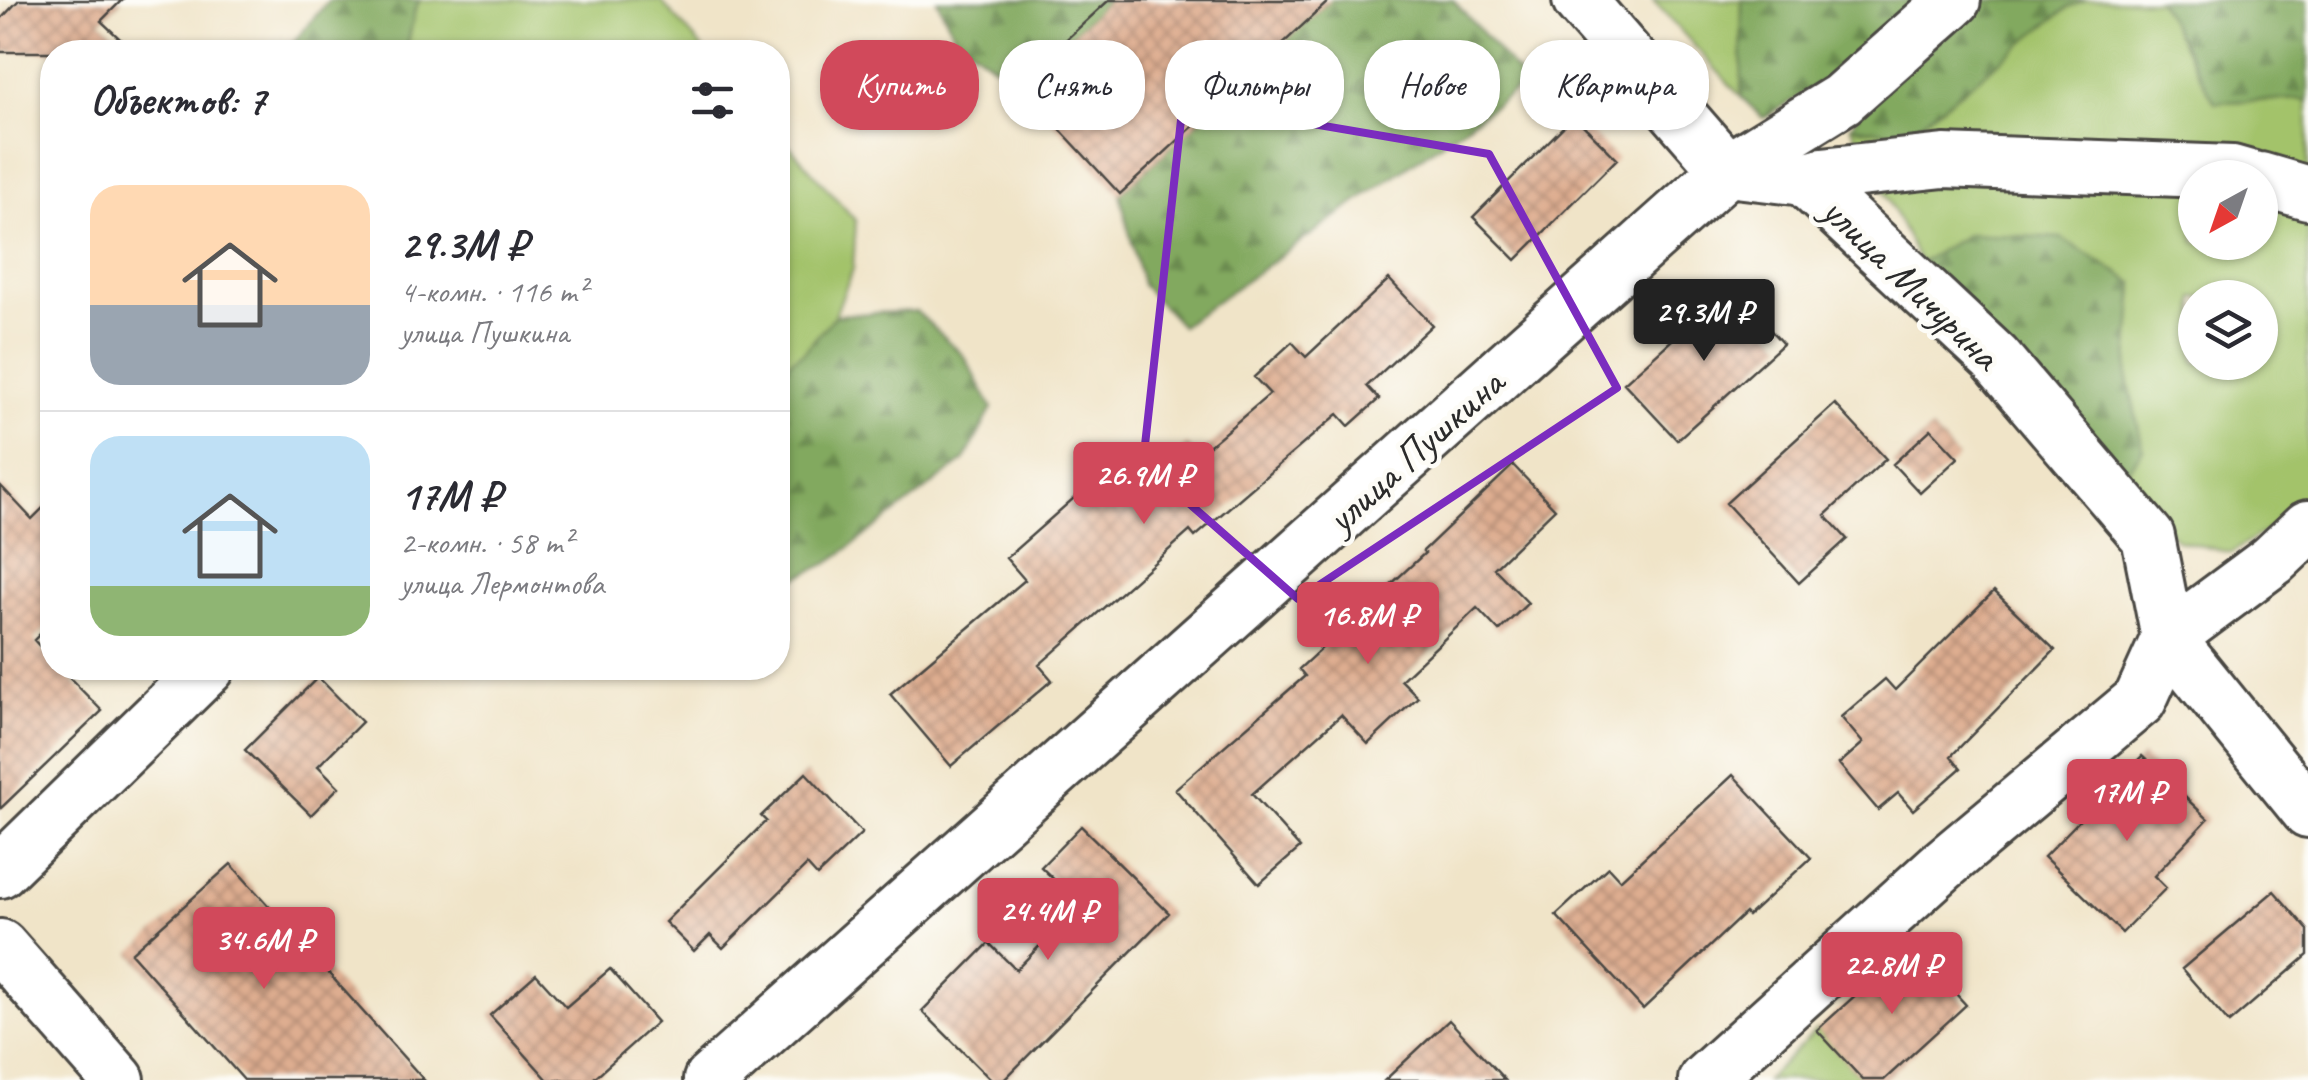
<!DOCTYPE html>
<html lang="ru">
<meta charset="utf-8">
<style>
:root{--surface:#fff;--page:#f2f2f3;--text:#2b2b33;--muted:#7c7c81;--line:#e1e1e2;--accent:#d1495b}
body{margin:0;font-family:Caveat,sans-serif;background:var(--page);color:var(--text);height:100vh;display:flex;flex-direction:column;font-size:38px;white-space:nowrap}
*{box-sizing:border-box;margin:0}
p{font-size:32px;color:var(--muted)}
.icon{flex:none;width:55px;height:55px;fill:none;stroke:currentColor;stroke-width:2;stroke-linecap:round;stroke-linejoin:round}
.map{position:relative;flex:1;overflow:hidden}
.details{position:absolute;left:40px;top:40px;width:750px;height:640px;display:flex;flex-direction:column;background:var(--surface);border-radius:40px;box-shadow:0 2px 8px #0004}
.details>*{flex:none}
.guide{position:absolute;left:820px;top:40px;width:950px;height:90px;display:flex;gap:20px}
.needle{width:65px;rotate:220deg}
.controls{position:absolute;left:2178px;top:160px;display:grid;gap:20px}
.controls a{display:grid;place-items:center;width:100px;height:100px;border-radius:50%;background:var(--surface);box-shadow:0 2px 8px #0004;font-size:50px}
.price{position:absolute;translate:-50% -85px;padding:0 22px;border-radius:10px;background:var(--accent);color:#fff;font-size:32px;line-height:65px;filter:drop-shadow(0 2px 5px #0008)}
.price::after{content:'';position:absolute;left:50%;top:60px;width:30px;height:22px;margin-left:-15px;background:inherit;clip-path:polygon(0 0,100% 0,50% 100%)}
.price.selected{background:#222;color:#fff}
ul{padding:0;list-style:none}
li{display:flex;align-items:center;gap:30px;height:250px;padding:0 50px}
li+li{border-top:2px solid var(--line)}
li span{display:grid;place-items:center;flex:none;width:280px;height:200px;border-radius:30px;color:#555}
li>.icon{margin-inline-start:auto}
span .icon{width:120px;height:120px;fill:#fffc;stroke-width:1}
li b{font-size:42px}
h2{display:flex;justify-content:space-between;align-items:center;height:120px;padding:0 50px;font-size:42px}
.tag{padding:0 35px;border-radius:40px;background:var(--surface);box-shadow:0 2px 8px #0004;font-size:35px;line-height:90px}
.tag.selected{background:var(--accent);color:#fff}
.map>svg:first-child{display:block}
.grass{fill:#a3c36b;stroke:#67774b;stroke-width:2.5;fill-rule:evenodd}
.forest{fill:url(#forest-firs);stroke:#566a45;stroke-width:2.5}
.building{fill:url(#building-cross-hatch)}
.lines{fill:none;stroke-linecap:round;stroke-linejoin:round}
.minor-casing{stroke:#494743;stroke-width:58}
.minor{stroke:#fff;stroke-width:52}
.marked{fill:none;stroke:#7b2cbf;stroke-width:8;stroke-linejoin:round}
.labels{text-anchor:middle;stroke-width:9;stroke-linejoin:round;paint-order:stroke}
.street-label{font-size:42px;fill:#2b2b2b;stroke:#fdfcf7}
</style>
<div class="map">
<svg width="2308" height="1080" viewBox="0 0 2308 1080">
<defs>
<pattern id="forest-firs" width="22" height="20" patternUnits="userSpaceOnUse" patternTransform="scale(2.5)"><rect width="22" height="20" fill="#82a95f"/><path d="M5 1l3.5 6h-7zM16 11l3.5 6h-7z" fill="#6b8a4f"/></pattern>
<pattern id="building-cross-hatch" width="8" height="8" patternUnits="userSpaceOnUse" patternTransform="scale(2.5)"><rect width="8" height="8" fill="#dead90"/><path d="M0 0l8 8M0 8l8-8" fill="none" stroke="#b48d76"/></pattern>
</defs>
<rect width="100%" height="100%" fill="#fdfcf7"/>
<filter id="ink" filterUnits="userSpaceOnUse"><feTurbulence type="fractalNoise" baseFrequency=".01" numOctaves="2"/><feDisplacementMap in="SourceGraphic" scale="20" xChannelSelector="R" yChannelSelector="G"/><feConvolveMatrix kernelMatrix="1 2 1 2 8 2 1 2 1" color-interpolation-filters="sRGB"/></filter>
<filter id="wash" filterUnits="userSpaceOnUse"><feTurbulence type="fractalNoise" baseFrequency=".0048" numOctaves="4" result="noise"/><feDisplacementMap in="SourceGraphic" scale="40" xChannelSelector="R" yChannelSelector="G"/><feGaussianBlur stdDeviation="2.25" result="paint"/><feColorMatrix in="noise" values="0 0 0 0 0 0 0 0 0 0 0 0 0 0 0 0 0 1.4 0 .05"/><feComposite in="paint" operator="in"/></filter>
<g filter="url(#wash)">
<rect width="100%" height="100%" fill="#f0e4c8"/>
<path class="grass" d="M420,0H660L706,52H406L415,9Z
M1653,0H1742L1741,97Z
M2086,0H2158L2215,102L2301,99L2308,102V497L2277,524L2231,553L2177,540L2120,480L2142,449L2127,375L2134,283L1920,263L1851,126L1905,135L2069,7ZM2195,178H2260V242H2195ZM2195,298H2260V362H2195Z
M778,133L856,221L853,269L835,315L804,352L778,369Z
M1817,1029L1863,1080H1766Z"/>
<path class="forest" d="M329,0H420L415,9L406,52H288L286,51Z
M937,0H1109L1018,84L955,36Z
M1330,0H1453L1526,83L1181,326L1142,285L1120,194Z
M1742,0H1918L1831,78L1763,118L1741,97Z
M1985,0H2086L2069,7L1905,135L1851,126L1865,102Z
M2158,0H2308V102L2301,99L2215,102Z
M1968,234L2061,238L2134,283L2127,375L2143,449L2120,480L1920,263Z
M916,311L965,357L992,408L965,460L829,563L778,586V369L804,352L835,315Z"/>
<g id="blocks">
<path class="building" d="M19,0H122L101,21L134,52H0V20Z
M1109,0H1330L1120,194L1018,84Z
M1574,116L1617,159L1516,260L1473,217Z
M1389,279L1432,325L1367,386L1379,399L1349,426L1338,414L1195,537L1190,531L1039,665L1052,680L951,766L890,694L1025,580L1006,558L1108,468L1129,493L1187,444L1197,456L1270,394L1254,377L1292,342L1306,357Z
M1731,287L1783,344L1677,440L1624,383Z
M1835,404L1886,459L1825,515L1847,539L1799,583L1726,503Z
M1931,429L1958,458L1920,493L1893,464Z
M1513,465L1555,509L1494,568L1528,603L1499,631L1477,608L1401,680L1418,697L1368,744L1341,715L1252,794L1300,848L1259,884L1175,789L1305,676L1299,669L1425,553L1423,551Z
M0,485L32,519L52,499V622L34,640L52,660V668H60L102,711L0,809Z
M1994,591L2055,650L1951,756L1961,768L1913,810L1898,793L1878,810L1839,764L1863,743L1841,717L1885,679L1895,690Z
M318,677L362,722L318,766L339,787L311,815L245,750Z
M2142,756L2208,819L2154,876L2166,888L2122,933L2044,857Z
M806,773L862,833L817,876L807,865L723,948L710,935L694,951L665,922L766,821L761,816Z
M1733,775L1811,858L1748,916L1745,913L1643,1009L1556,915L1608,867L1620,880Z
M1081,826L1169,913L1004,1080H991L922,1011L989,943L1016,970L1080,905L1041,867Z
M231,864L424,1080H244L131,953Z
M2274,891L2308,930V955L2229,1023L2182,969Z
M1911,945L1966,1005L1884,1080H1863L1817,1030Z
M610,969L657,1022L592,1080H548L490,1015L536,974L566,1007Z
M1449,1020L1505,1080H1385Z"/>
</g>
</g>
<g filter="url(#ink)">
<use href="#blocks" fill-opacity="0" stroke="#494743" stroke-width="2.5"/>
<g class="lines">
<g class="minor-casing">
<path id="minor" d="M1579,0L1727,170L1804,179L1995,358L2148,537L2168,638L2308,811
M1804,179L1822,174L1944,161L2232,172L2253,178
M2260,179L2308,193
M0,871L208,668
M0,946L118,1080
M710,1080L1727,170L1842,99L1954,0
M1705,1080L1943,865L2140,700L2168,638L2273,560L2308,527"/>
</g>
<use href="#minor" class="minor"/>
</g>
</g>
<path class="marked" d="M1183,102L1489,154L1617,388L1298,599L1143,463Z"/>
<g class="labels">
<g class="street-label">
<text transform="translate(1912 282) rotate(44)" y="15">улица Мичурина</text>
<text transform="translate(1414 450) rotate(-42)" y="15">улица Пушкина</text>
</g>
</g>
</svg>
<div class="controls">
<a><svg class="needle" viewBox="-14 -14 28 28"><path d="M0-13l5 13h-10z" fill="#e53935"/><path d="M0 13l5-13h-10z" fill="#7c7c81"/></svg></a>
<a><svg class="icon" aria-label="layers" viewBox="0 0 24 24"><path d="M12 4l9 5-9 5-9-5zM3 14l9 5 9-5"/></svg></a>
</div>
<b class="price selected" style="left:1704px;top:364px">29.3M ₽</b>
<b class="price" style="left:1144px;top:527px">26.9M ₽</b>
<b class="price" style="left:1368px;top:667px">16.8M ₽</b>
<b class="price" style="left:2127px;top:844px">17M ₽</b>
<b class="price" style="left:1048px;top:963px">24.4M ₽</b>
<b class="price" style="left:264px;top:992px">34.6M ₽</b>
<b class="price" style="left:1892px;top:1017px">22.8M ₽</b>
<div class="guide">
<a class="tag selected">Купить</a>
<a class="tag">Снять</a>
<a class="tag">Фильтры</a>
<a class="tag">Новое</a>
<a class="tag">Квартира</a>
</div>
<section class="details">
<h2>Объектов: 7<svg class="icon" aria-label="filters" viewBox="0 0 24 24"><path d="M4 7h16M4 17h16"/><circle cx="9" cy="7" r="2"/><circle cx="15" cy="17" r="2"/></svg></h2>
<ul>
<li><span style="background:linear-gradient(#ffd9b3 60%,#9aa5b1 0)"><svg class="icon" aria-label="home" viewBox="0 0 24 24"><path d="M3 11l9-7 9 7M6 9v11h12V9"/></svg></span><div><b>29.3M ₽</b><p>4-комн. · 116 m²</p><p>улица Пушкина</p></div></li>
<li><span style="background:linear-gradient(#bfe0f5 75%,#8fb573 0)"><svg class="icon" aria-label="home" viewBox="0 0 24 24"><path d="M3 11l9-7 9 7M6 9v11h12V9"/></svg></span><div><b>17M ₽</b><p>2-комн. · 58 m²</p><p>улица Лермонтова</p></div></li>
</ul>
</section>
</div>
